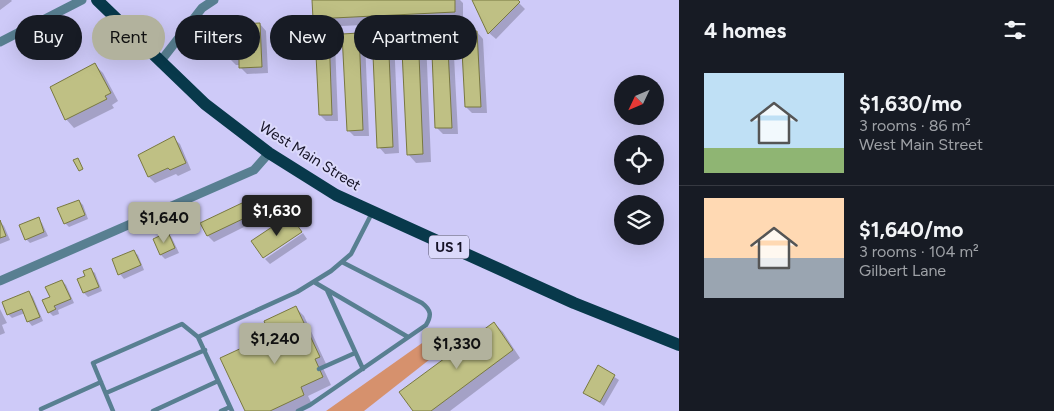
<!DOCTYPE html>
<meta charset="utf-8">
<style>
:root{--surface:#171b24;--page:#20242c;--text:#f1f3f6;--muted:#9ea1a6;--line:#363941;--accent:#b2b29d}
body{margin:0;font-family:Figtree,sans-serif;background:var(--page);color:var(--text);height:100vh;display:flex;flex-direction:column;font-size:19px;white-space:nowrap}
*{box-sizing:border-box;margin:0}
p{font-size:16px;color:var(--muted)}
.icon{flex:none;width:28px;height:28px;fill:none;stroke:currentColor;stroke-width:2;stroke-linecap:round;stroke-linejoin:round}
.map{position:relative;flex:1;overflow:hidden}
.details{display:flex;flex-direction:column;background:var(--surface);width:375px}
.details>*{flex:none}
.guide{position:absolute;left:15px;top:15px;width:475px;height:45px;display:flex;gap:10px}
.needle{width:32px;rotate:226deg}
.fabs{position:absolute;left:614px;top:75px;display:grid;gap:10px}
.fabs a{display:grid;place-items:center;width:50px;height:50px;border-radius:50%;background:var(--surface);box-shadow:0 5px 20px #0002;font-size:25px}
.price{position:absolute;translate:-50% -42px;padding:0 11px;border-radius:5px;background:var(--accent);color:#111;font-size:16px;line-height:32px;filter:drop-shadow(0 1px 2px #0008)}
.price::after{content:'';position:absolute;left:50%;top:30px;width:15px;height:11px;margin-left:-8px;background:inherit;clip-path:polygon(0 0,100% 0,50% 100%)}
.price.on{background:#222;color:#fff}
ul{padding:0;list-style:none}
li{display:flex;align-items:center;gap:15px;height:125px;padding:0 25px}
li+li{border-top:1px solid var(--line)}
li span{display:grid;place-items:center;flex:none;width:140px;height:100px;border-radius:0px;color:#555}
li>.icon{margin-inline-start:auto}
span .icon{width:60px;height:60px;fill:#fffc;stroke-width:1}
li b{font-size:21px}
h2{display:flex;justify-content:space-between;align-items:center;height:60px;padding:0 25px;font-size:21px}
.chip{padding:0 18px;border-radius:22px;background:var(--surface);box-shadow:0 5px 20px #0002;font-size:18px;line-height:45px}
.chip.on{background:var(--accent);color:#111}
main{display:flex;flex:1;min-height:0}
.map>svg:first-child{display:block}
.green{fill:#d6916d}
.shadow{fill:#0003}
.building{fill:#bfc084;stroke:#797940}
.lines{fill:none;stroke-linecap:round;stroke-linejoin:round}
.lane{stroke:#587f91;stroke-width:4.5}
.street{stroke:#587f91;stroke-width:9}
.primary{stroke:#08394b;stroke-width:12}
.labels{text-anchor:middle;stroke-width:4;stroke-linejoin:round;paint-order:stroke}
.shield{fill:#dbd9fb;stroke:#514e67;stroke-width:1}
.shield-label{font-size:14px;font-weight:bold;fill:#161327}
.street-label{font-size:15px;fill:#161327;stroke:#dbd9fb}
</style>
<main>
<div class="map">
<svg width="679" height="411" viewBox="0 0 679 411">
<rect width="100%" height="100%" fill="#cecaf8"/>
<path class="green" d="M425,341L434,356L364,411H326Z"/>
<path class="shadow" d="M0,0H11L12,1L0,10Z
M341,0H460L463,3V20L322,27L314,18Z
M474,0H516L525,9L496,39L489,33Z
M260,24L266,31L268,73L247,74L241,68V65H236L229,58L239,36Z
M447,30L453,36L458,134H443L437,128Z
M417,31L426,39L431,162L416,163L408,154Z
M387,32L394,39L399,153L385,154L379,147Z
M477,32L483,39L487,113H472L466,107Z
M358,34L365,41L369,136H354L348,130Z
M328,35L335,42L338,121H326L320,115Z
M95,65L103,73L118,101L112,105L114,108L74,128L66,119Z
M173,138L180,144L191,170L178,176L176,174L155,183L149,177L139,155Z
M79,201L83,205L88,219L69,227L65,223Z
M242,204L248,211L254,222L214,242L208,236Z
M38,219L42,223L48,236L30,243L26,239Z
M0,222L4,226L10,240L0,244Z
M303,233L307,239L270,264L265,259Z
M168,234L172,238L179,253L165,259L161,255L154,240Z
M133,251L138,255L144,270L124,279L120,274L113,260Z
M90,269L95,273L102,291L88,297L84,293L79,280L87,277Z
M62,281L66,285L74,303L58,310L59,314L53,316L49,312L51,297Z
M29,292L33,297L43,321L32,326L28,321L25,313L12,318L8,314Z
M296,308L304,316L327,366L323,368L331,385L308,396L312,404L296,411H246L272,336Z
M0,309L7,323L2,325L5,333L0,335Z
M494,323L503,332L520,358L450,411H415Z
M599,367L619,380L604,406L584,392Z"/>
<path class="building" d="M312,0H455V12L313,19Z
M472,0H518L520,2L488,34Z
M260,23L262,67L239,68V58L228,59L225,44L227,42V35H238V24Z
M431,29H447L452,128H435Z
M401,30H418L423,154L407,155Z
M388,31L393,147L377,148L372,32Z
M477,31L481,107H465L461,32Z
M359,33L363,130L347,131L342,34Z
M329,34L332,115H319L315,35Z
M95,63L111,93L105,96L107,99L65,120L50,87Z
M174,136L186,163L170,170L168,168L148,177L138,155Z
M78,158L83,169L79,171L73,160Z
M79,200L85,215L64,224L57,208Z
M242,203L249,216L207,236L200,223Z
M290,215L302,232L263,258L251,241Z
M39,217L44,232L25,240L19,225Z
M0,220L6,236L0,238Z
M168,232L175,248L160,255L153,239Z
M134,250L141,265L118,275L112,259Z
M91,268L99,287L83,293L77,279L85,276L83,271Z
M62,280L71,299L54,306L56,309L48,313L42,300L50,297L45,287Z
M29,291L40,317L27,322L22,309L7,315L2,302Z
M296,306L320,357L315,359L323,377L301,387L304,395L270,411H245L220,358L270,335L264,321Z
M494,322L513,350L431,411H413L399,392Z
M598,365L615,375L600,402L583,393Z"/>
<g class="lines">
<path class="lane" d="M314,282L408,337
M327,290L363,369
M198,337L297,292L331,271L351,254L372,213
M319,369L355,353
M106,393L205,350
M41,409L101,382
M113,411L93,363L182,324L198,337L232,411
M153,411L218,381
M221,411L230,407
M298,411L310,405L426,325C432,315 431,310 422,303L342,262"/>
<path class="street" d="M0,42L82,0
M160,62L202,8L214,0
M0,281L254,170L269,153"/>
<path class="primary" d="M97,0L205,104L269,153L336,195L574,303L679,345"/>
</g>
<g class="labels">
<rect class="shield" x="429" y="235.5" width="40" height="23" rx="4"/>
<g class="shield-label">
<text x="449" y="252">US 1</text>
</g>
<g class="street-label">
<text transform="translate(310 156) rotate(32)" y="5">West Main Street</text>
</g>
</g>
</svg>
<div class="fabs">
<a><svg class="needle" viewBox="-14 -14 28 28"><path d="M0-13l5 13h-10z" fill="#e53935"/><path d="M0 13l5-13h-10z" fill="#9ea1a6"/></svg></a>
<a><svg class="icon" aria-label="locate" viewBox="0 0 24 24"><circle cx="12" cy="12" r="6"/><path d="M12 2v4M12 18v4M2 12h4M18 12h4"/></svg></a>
<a><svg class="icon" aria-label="layers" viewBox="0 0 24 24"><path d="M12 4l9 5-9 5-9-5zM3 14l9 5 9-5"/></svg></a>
</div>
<b class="price on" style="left:277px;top:237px">$1,630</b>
<b class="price" style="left:164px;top:244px">$1,640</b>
<b class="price" style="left:275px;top:365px">$1,240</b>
<b class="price" style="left:457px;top:370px">$1,330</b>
<div class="guide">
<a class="chip">Buy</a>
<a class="chip on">Rent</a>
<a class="chip">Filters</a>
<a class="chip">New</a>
<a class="chip">Apartment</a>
</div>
</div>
<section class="details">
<h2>4 homes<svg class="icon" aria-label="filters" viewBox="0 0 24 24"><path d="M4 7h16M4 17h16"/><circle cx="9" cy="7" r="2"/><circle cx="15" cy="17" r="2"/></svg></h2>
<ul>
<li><span style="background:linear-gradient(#bfe0f5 75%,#8fb573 0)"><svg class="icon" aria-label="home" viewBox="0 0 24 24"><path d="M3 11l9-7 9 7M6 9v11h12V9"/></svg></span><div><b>$1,630/mo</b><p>3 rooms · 86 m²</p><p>West Main Street</p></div></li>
<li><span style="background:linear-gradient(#ffd9b3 60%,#9aa5b1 0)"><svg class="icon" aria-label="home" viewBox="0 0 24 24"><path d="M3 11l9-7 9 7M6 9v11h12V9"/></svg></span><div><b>$1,640/mo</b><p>3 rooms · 104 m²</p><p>Gilbert Lane</p></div></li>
</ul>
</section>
</main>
